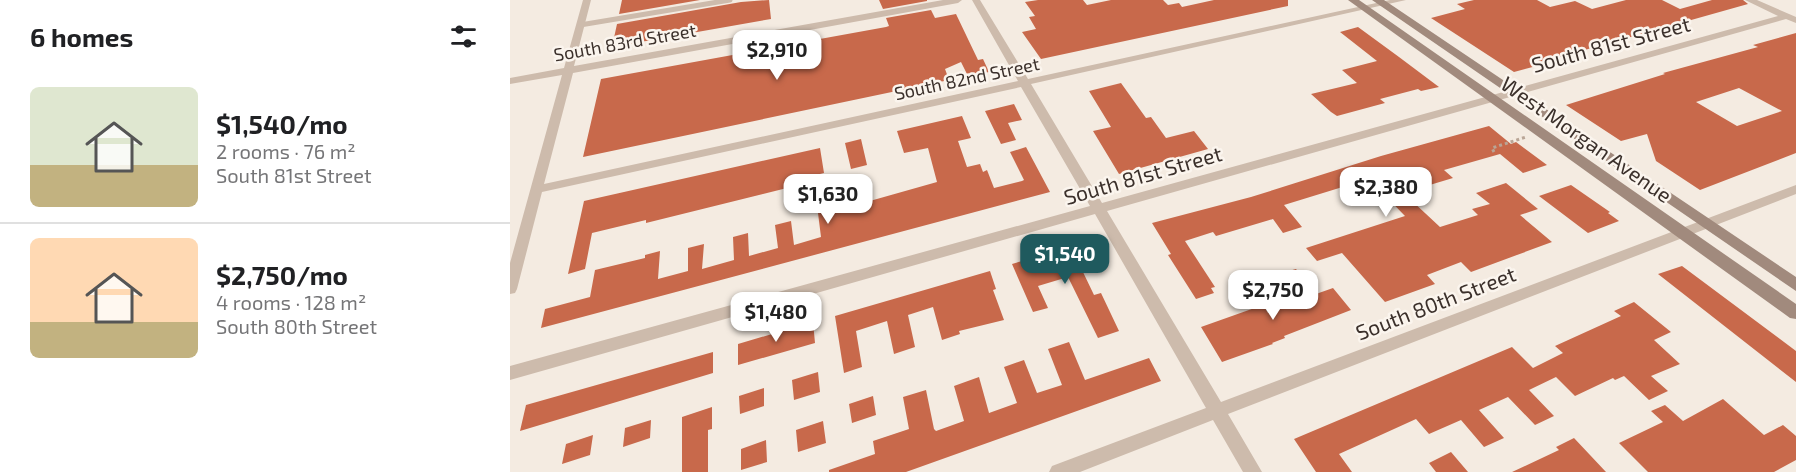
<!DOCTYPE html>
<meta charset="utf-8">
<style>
:root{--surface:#fff;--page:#f2f2f2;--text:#202124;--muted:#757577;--line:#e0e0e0;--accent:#1f5a5e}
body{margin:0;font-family:"Exo 2",sans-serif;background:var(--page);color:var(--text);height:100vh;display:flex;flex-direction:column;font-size:22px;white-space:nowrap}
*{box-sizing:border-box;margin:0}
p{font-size:20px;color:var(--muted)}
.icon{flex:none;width:33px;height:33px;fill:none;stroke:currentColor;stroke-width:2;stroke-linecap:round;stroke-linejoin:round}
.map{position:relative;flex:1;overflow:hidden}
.side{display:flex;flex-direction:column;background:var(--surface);width:510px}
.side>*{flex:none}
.price{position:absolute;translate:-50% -51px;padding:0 14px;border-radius:12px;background:#fff;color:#222;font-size:20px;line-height:39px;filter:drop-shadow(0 2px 3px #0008)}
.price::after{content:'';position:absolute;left:50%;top:36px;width:18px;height:14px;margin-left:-9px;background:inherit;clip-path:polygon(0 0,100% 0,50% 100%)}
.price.active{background:var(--accent);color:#fff}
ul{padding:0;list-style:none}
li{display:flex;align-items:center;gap:18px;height:150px;padding:0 30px}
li+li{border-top:2px solid var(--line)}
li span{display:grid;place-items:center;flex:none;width:168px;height:120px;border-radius:9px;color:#555}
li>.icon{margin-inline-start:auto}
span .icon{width:72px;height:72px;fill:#fffc;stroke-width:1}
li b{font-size:26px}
h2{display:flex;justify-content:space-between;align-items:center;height:72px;padding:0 30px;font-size:26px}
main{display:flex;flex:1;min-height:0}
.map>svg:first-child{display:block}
.building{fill:#c8694b;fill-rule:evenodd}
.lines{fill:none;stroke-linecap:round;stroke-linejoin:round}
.path{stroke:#b9a596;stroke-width:3;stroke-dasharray:3 3;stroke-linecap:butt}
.lane{stroke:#cdbbac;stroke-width:5}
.street{fill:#cdbbac;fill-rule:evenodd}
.secondary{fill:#a18a7d;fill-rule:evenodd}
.labels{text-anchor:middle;stroke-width:5;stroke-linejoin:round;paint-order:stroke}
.far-street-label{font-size:18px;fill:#3b302b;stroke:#fbf5ee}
.street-label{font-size:21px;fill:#3b302b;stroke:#fbf5ee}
</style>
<main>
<section class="side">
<h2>6 homes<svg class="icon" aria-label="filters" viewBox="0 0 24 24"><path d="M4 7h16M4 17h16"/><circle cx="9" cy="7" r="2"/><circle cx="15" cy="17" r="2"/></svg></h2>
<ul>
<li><span style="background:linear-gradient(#dfe7d0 65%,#c2b280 0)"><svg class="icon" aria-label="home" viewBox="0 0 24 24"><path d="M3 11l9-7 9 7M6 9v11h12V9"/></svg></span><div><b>$1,540/mo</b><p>2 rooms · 76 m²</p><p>South 81st Street</p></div></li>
<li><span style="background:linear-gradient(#ffd9b3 70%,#c2b280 0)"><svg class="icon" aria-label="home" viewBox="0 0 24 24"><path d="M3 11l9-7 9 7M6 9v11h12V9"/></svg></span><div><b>$2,750/mo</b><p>4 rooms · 128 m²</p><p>South 80th Street</p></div></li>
</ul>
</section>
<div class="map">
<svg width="1286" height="472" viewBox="0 0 1286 472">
<rect width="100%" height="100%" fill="#f4ebe1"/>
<path class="building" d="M112,0H190L109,14Z
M259,0L261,19L102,47L107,24L231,2Z
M369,0H417V1L373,9Z
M528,0H573L577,5L601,0H653L658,5L669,3L672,7L704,0H778V6L531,59L512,32L526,29L519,17L525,16L515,2Z
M964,0H1027L1040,7L1065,1L1082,9L1116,0H1152L1170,9L1202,0H1233L1238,4L1032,62L1034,64L1004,72L921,18L955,9L947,4Z
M421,10L425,18L446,14L468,60L473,59L479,72L458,76L451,62L435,69L439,80L73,157L91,79L376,27L379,26L376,18Z
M848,27L889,57L929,87L911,91L908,89L870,99L875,103L827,116L821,112L801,94L847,83L832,70L867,61L830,32Z
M1286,33V153L1190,190L1146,161L1137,134L1111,141L1056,105L1155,74L1153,73L1248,47L1243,45ZM1229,88L1272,111L1227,126L1186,102Z
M611,83L636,118L641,117L656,138L684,131L698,149L609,174L583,131L601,127L579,91Z
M504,104L512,120L498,123L506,140L491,144L475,111Z
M452,116L461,138L448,141L457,167L470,164L473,172L477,170L484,188L512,181L514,180L500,152L516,147L540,192L31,328L35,309L80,297L85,270L135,258V255L150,251L148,279L178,271V248L194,244L192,269L224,260L223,237L238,233L239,256L268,248L265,225L281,221L284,245L311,237L308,213L328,207V210L427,182L418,148L394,153L387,131Z
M979,126L1001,144L1006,142L1037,165L1013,173L990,154L934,170L943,178L913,187L920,194L901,200L930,227L968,215L962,209L980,204L966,193L996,183L1028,209L1010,215L1042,242L961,272L951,262L917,275L925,284L875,302L832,253L807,261L796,248L895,216L863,183L843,189L839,185L774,205L792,227L773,233L763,219L706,236L703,232L675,241L705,287L701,288L704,293L686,299L658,255L661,254L642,223L741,197L871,156Z
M351,139L357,165L341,169L335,143Z
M310,148L314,173L281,181V187L136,223V220L82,233L75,269L58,274L74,201Z
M1061,185L1100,212L1098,213L1109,221L1078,233L1029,196Z
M569,244L580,267L572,270L584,295L591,293L609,331L588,338L558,277L528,286L538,308L523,312L502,264Z
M1172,266L1286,351V382L1148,274Z
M786,269L806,294L823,288L841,310L774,336L775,338L762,343L763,344L712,362L691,327L753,305L758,313L793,301L772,273Z
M480,271L486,289L483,290L494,320L449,331L450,334L432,340L423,307L398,315L405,347L384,354L377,321L346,331L352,367L334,373L325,316Z
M1124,302L1161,332L1144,340L1170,364L1141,376L1158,391L1139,400L1114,376L1105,380L1103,378L1065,396L1046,377L1019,390L1044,416L1025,425L998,397L969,410L994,438L974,447L951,420L919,434L906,419L829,454L842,472H806L784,439L1002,347L1023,368L1053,353L1045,346L1111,316L1104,311Z
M303,322L305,343L228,365V344Z
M559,342L575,380L639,358L651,381L396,472H319V470L365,454L363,441L399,429L393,397L416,390L424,429L426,431L454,421L444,386L469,377L479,413L507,403L494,367L514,360L527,393L552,385L538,349Z
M203,352V373L10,431L16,405Z
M308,372L310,392L284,400L282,380Z
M254,388V406L230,414L229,396Z
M363,396L366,415L342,423L339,404Z
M1213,399L1254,435L1273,425L1286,436V460L1264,472H1138L1109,443L1153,422L1141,411L1155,405L1173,421Z
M202,407V429L198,430V472H172V417Z
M141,420L140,438L113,447L115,428Z
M313,421L316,443L288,452L286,430Z
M83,435L80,455L52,464L56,444Z
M1064,438L1096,472H1002L1049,450L1046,447Z
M256,440L257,462L231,470V449Z
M941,452L958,472H926L919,463Z"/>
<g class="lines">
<path class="path" d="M984,152L982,148L1016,137"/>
<path class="lane" d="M70,25L220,0"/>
<path class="street" d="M73,0H81L64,66L433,0H452L448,3L63,73L34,184L508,81L462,0H470L518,79L880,0H896L521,84L592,203L1268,16L1235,0H1247L1286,17V23L1276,19L597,211L711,402L1286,185V194L718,414L752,472H733L703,420L570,472H539L542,466L696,408L585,214L0,380V366L580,206L511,87L32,192L7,289L5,293L0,294V263L52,75L0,84V78L54,68Z"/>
<path class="secondary" d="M838,0H849L1286,304V319L1280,318Z
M862,0H874L1286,277V291Z"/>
</g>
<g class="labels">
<g class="far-street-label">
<text transform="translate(115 43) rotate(-10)" y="6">South 83rd Street</text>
<text transform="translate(457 79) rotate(-12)" y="6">South 82nd Street</text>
</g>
<g class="street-label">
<text transform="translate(1101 45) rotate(-15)" y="7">South 81st Street</text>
<text transform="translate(1076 140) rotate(35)" y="7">West Morgan Avenue</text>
<text transform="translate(633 176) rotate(-16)" y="7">South 81st Street</text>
<text transform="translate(926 304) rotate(-21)" y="7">South 80th Street</text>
</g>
</g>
</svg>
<b class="price" style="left:267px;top:81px">$2,910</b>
<b class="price" style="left:876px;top:218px">$2,380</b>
<b class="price" style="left:318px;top:225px">$1,630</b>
<b class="price active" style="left:555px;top:285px">$1,540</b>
<b class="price" style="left:763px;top:321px">$2,750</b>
<b class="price" style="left:266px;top:343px">$1,480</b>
</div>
</main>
